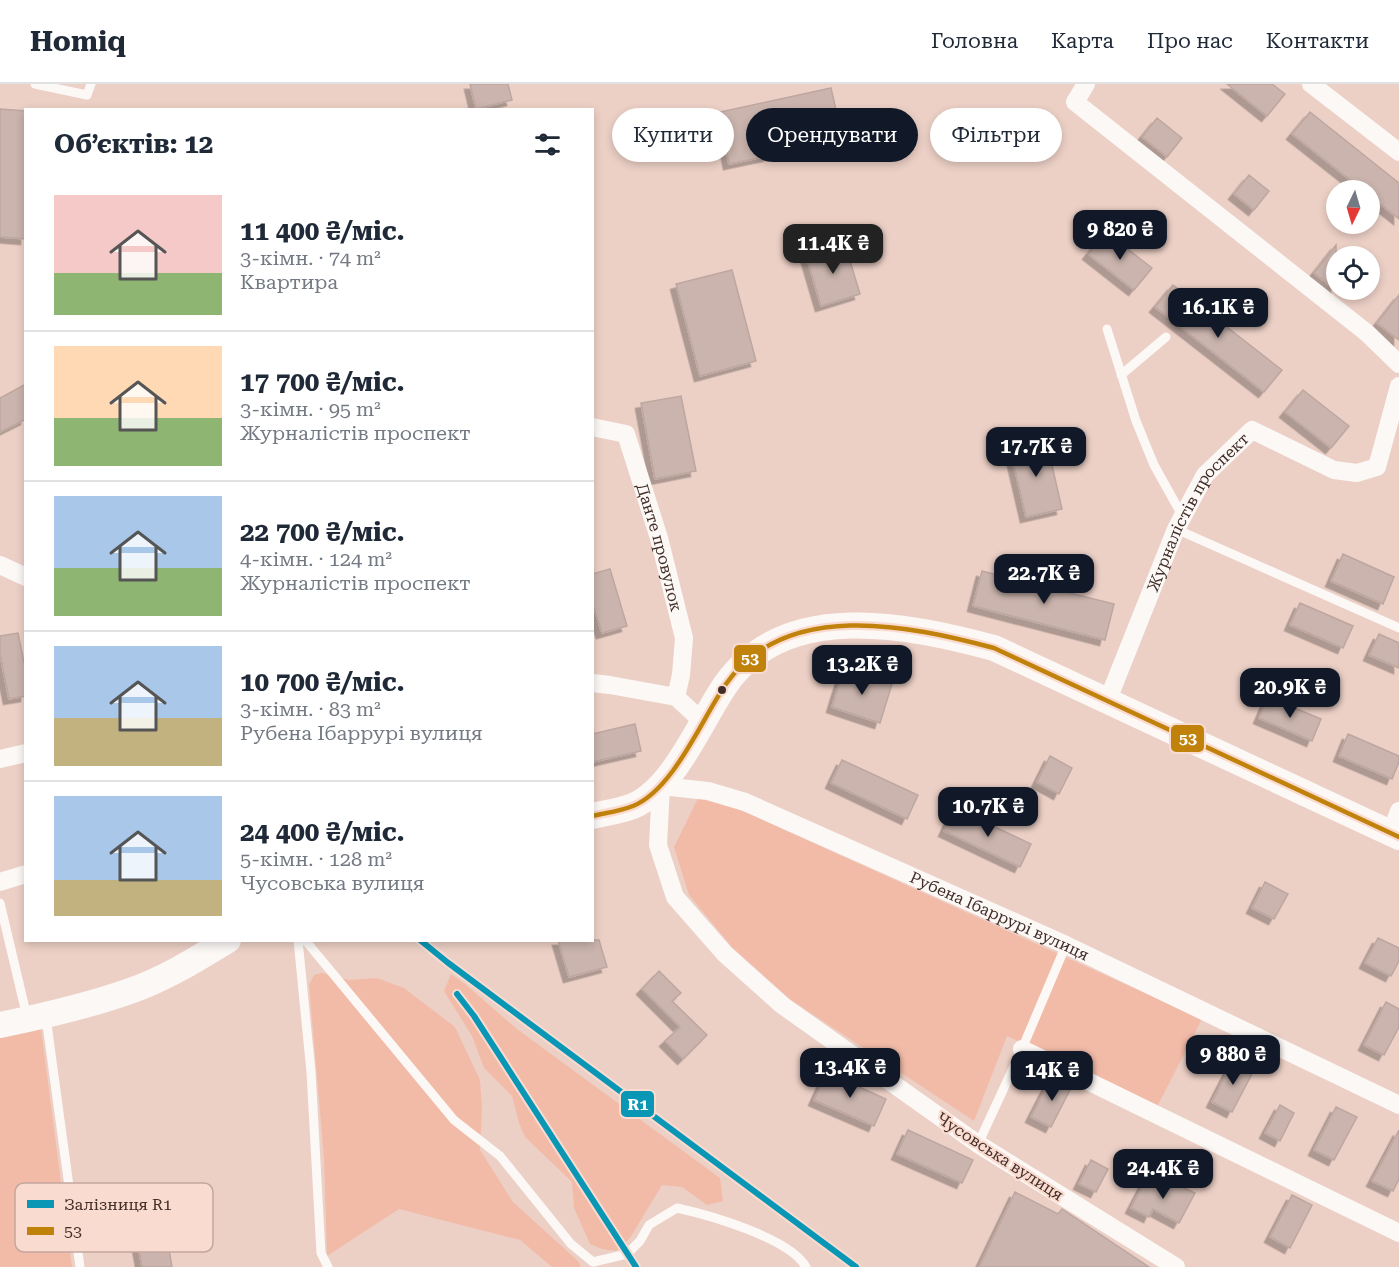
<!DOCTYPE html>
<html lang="uk">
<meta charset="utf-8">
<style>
:root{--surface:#fff;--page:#f2f2f3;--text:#1f2937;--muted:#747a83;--line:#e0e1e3;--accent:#111827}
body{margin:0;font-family:"Roboto Serif",serif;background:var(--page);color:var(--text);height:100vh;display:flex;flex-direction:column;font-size:22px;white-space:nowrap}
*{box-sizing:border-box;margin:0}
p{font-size:20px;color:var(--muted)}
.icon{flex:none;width:33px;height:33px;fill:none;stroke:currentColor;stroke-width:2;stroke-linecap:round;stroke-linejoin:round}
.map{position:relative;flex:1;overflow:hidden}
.sheet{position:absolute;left:24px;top:24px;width:570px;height:834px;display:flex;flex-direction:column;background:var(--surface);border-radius:0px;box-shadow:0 3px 9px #0003}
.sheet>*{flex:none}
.hud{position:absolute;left:612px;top:24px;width:570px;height:54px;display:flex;gap:12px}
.needle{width:39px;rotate:185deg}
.tools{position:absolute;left:1326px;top:96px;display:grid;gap:12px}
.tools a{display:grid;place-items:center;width:54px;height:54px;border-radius:50%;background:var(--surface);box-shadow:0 3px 9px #0003;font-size:30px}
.price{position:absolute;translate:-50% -51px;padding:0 14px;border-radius:12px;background:var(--accent);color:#fff;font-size:20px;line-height:39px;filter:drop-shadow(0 2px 3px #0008)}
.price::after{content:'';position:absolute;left:50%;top:36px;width:18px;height:14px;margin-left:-9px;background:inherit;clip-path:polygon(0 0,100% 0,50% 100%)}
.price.selected{background:#222;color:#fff}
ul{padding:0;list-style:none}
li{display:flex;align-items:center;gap:18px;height:150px;padding:0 30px}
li+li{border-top:2px solid var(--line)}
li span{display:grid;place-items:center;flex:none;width:168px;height:120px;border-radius:0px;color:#555}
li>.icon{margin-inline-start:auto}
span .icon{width:72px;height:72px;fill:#fffc;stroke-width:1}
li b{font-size:26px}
h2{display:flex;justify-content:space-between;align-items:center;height:72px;padding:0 30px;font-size:26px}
.chip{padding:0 21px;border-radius:27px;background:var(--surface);box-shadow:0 3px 9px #0003;font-size:21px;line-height:54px}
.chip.selected{background:var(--accent);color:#fff}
header{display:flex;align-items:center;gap:36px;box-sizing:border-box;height:84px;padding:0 30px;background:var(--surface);border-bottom:2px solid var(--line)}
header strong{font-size:28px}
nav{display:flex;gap:33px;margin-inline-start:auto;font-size:21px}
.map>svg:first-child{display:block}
.green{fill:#f2bba8}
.building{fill:#cab4ad;stroke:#bda7a0;stroke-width:1.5;filter:url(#shadow)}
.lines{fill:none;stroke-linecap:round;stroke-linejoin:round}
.service{stroke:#fcf8f6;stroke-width:9}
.minor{stroke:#fcf8f6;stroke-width:18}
.secondary{stroke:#fcf8f6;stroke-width:26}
.bus-1-casing{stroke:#fadbd0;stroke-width:9}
.bus-1{stroke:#c1820c;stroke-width:4.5}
.rail-1-casing{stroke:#fadbd0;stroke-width:10}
.rail-1{stroke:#0a97b5;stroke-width:6}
.bus-dot{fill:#422e28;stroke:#fadbd0;stroke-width:2}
.labels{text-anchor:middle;stroke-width:4.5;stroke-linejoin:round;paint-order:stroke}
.street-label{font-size:16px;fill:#422e28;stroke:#fadbd0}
.key{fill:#fadbd0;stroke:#c3a79e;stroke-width:1.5}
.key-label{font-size:16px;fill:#422e28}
.line-badge{stroke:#fadbd0;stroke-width:2}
.badge-label{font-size:16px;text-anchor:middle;font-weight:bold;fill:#fff}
</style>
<header>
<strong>Homiq</strong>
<nav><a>Головна</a><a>Карта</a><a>Про нас</a><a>Контакти</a></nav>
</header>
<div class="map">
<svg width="1399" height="1183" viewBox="0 0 1399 1183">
<defs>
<filter id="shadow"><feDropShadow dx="-5.5" dy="5.5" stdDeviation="0" flood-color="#0004"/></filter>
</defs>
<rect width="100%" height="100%" fill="#ecd0c6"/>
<path class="green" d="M701,708L1202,935L1157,1023L1007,952L974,1037L791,916L732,863L689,811L674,763Z
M322,889L349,896L377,894L404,904L455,943L480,996L482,1023L480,1066L513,1118L578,1177L581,1183H552L520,1156L399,1125L327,1172L324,1074L309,901L314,891Z
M451,890L465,900L517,945L720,1094L723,1117L707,1121L682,1103L662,1101L630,1154L616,1167L602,1165L590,1160L574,1124L572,1098L525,1053L519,1039L512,1012L484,984L472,952L444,907Z
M41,944L72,1183H0V951Z"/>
<path class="building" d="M470,0H508L512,16L476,25Z
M1227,0H1272L1285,10L1267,32Z
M831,4L839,39L820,43L824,60L729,80L725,58L681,68L674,38Z
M0,25L26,27V155L0,153Z
M1310,28L1399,99V135L1370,112V106H1363L1292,50Z
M1157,34L1182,54L1167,73L1142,53Z
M1249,91L1269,107L1254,126L1234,110Z
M1106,148L1152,184L1134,206L1088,170Z
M845,160L860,210L821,222L806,171Z
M1336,161V207L1314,189Z
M732,186L756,277L700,292L676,200Z
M1173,201L1282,286L1264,308L1155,223Z
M1399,211V256L1377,239Z
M26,300V335L0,348V314Z
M1303,306L1349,342L1331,364L1285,328Z
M681,312L696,387L655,395L641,319Z
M1046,355L1062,425L1026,433L1010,364Z
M1343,470L1394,493L1383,520L1331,497Z
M610,485L627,542L602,549L592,518V490Z
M982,487L1114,520L1105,556L973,522Z
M1300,519L1353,542L1343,564L1290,541Z
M18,549L26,588V612L9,615L0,570V552Z
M1379,550L1399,559V584L1369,571Z
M844,584L892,600L880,639L832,623Z
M1268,613L1321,635L1312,657L1259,634Z
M635,640L641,667L592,678V650Z
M1348,650L1399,672V678L1392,695L1339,672Z
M1050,672L1072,684L1059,710L1037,698Z
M842,676L918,711L907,735L831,699Z
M955,724L1031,760L1020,783L944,747Z
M1265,798L1288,810L1274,835L1252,824Z
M1378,854L1399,864V877L1391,892L1365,879Z
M558,856H599L607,883L569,893Z
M659,887L681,909L672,917L707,951L683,975L665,957L680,943L642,905Z
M1386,918L1399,925V943L1384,971L1364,961Z
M1234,975L1254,986L1232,1028L1212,1018Z
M827,988L886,1015L874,1042L814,1016Z
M1052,992L1072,1002L1051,1043L1031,1033Z
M1280,1021L1294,1029L1280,1057L1265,1049Z
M1336,1023L1357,1033L1334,1076L1314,1066Z
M908,1046L973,1076L962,1099L897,1070Z
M1399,1046V1095L1393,1107L1372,1097Z
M1091,1076L1108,1085L1096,1108L1079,1100Z
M1147,1093L1170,1105L1174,1099L1195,1109L1179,1139L1153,1125L1149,1133L1131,1124Z
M159,1107L172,1183H142L129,1112Z
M1015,1108L1058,1130L1062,1125L1149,1183H979Z
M1292,1111L1312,1121L1290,1164L1270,1153Z"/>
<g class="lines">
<path class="service" d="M35,0L87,11L91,0
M1107,245L1136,337L1154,381L1183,433
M1121,291L1166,253
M1176,445L1399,544
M0,819L27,933
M298,856L311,988L321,1169L328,1183
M305,856L454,1036L500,1072L571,1160L593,1178L627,1170L640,1157L649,1141L677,1124C709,1131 790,1154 806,1183
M46,933L80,1183
M978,1060L1022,965L1066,861"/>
<g class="minor">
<path d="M1086,0L1075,18L1367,249L1399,280"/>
<path d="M1311,0L1399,68"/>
<path id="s1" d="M592,343L626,350L659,454L684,554L681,591L676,613"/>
<path d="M0,481L26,493"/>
<path d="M592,599L610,601L676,613L703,638"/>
<path id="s2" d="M1107,618L1176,445L1205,391L1252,346L1334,386L1357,389L1377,383L1399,302"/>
<path d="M0,675L26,669"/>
<path d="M1391,749L1399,727"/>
<path d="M0,798L26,790"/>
<path d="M1022,965L1399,1149"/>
<path id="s3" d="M1176,1183L978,1060L782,921L725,870L675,813L658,761L661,702L708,707L745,718L1066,861L1399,1021"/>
</g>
<path class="secondary" d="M592,732C605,729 621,727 633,722C674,705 701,636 726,600C786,515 908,541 994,564L1399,753
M0,941C44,932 88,922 130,907C165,895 197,875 228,856"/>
<g class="bus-1-casing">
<path id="bus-1" d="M592,732C605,729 621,727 633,722C674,705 701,636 726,600C786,515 908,541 994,564L1399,753"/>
</g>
<use href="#bus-1" class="bus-1"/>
<g class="rail-1-casing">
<path id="rail-1" d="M420,856L447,878L856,1183
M457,910L474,932L636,1183"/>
</g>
<use href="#rail-1" class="rail-1"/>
</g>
<circle class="bus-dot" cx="722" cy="606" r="5"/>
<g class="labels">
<g class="street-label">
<text dy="6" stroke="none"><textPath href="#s2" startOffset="212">Журналістів проспект</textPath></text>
<text dy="6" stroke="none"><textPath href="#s1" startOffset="153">Данте провулок</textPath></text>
<text dy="6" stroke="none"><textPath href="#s3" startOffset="1104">Рубена Ібаррурі вулиця</textPath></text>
<text transform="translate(1000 1072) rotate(33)" y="6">Чусовська вулиця</text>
</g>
</g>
<rect x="15" y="1099" width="198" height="69" rx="9" class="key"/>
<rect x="27" y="1116" width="27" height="8" fill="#0a97b5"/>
<rect x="27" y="1143" width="27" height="8" fill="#c1820c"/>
<g class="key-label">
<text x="64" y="1126">Залізниця R1</text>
<text x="64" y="1153">53</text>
</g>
<g class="line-badge">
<rect x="733" y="560" width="34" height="29" rx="6" fill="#c1820c"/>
<rect x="1170" y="640" width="35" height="29" rx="6" fill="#c1820c"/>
<rect x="620" y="1006" width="35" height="28" rx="6" fill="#0a97b5"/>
</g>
<g class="badge-label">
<text x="750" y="580">53</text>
<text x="1188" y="660">53</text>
<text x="638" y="1026">R1</text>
</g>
</svg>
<div class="tools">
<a><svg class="needle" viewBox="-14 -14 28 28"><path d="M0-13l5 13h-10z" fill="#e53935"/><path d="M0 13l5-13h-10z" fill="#747a83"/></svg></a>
<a><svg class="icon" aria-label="locate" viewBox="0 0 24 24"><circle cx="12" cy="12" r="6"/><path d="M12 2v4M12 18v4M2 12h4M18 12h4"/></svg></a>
</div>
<b class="price" style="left:1120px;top:177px">9 820 ₴</b>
<b class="price selected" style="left:833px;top:191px">11.4K ₴</b>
<b class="price" style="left:1218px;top:255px">16.1K ₴</b>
<b class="price" style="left:1036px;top:394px">17.7K ₴</b>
<b class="price" style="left:1044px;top:521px">22.7K ₴</b>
<b class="price" style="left:862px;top:612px">13.2K ₴</b>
<b class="price" style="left:1290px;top:635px">20.9K ₴</b>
<b class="price" style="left:988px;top:754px">10.7K ₴</b>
<b class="price" style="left:1233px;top:1002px">9 880 ₴</b>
<b class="price" style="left:850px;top:1015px">13.4K ₴</b>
<b class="price" style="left:1052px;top:1018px">14K ₴</b>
<b class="price" style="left:1163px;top:1116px">24.4K ₴</b>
<div class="hud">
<a class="chip">Купити</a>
<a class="chip selected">Орендувати</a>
<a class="chip">Фільтри</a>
</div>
<section class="sheet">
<h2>Об’єктів: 12<svg class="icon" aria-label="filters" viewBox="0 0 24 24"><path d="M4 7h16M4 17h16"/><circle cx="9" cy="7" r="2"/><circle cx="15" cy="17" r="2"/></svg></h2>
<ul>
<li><span style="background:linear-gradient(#f6c9c9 65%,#8fb573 0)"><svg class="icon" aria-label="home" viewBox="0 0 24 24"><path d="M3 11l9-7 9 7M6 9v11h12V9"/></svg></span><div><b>11 400 ₴/міс.</b><p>3-кімн. · 74 m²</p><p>Квартира</p></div></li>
<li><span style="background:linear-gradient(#ffd9b3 60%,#8fb573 0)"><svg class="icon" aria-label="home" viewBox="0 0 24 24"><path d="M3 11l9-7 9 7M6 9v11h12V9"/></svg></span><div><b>17 700 ₴/міс.</b><p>3-кімн. · 95 m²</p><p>Журналістів проспект</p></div></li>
<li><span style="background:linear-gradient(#a9c7e8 60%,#8fb573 0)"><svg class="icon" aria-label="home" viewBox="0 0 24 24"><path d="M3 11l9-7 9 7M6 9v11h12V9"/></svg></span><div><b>22 700 ₴/міс.</b><p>4-кімн. · 124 m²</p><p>Журналістів проспект</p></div></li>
<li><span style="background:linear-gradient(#a9c7e8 60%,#c2b280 0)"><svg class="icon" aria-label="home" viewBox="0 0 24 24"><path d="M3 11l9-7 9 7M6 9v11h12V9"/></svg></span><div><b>10 700 ₴/міс.</b><p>3-кімн. · 83 m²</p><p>Рубена Ібаррурі вулиця</p></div></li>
<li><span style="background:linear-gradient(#a9c7e8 70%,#c2b280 0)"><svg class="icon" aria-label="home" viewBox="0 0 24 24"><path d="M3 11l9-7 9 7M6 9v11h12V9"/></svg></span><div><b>24 400 ₴/міс.</b><p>5-кімн. · 128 m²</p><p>Чусовська вулиця</p></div></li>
</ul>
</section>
</div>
